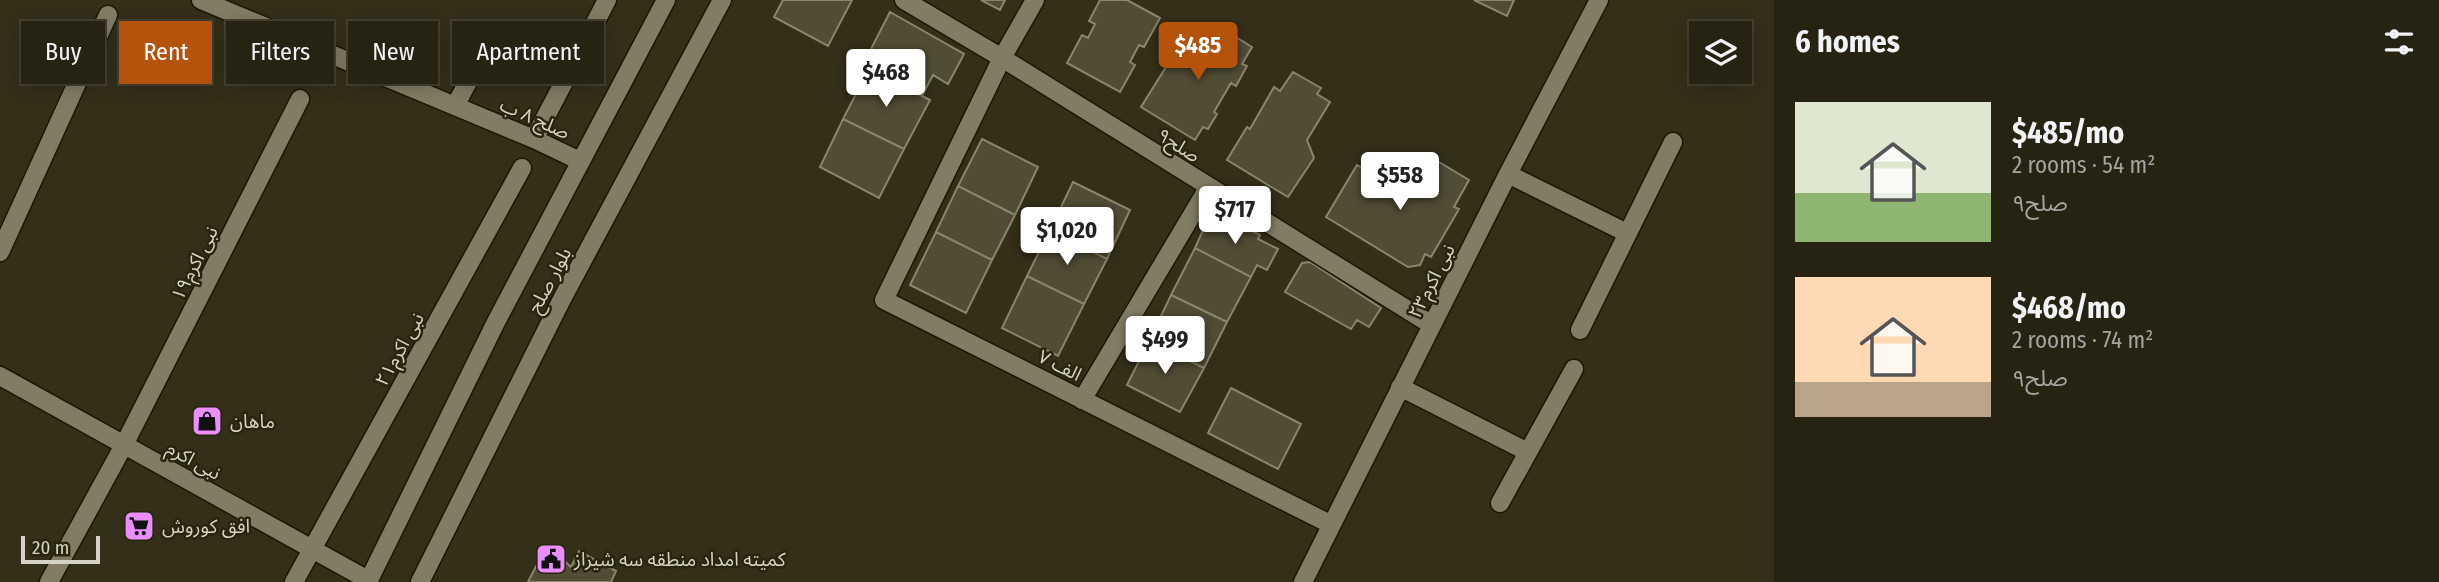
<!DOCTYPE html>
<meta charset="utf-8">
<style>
:root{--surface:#272313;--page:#2f2b1c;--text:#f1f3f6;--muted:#a4a4a0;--line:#434033;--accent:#b45309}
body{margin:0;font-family:"Fira Sans Condensed","Noto Sans Arabic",sans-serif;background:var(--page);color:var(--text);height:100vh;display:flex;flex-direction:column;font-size:26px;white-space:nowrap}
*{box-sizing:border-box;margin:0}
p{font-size:23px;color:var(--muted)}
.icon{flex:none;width:38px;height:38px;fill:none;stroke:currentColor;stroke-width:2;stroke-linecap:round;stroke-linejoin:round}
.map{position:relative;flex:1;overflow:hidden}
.panel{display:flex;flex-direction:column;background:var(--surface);width:665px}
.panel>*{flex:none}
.guide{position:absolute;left:21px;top:21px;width:665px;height:63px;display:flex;gap:14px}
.buttons{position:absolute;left:1689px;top:21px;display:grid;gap:14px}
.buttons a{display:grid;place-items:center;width:63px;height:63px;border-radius:0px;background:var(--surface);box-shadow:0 4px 18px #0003,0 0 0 2px var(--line);font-size:35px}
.scale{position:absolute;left:21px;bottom:18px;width:79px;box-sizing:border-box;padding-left:7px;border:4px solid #d5d3c5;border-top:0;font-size:19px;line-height:24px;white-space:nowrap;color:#d5d3c5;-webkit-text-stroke:5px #2a250f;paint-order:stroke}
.price{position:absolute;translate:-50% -60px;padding:0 16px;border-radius:7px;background:#fff;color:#222;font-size:23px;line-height:46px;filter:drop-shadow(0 2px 4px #0008)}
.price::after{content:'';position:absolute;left:50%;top:42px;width:21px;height:16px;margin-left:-10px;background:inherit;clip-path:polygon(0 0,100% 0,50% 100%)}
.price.selected{background:var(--accent);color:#fff}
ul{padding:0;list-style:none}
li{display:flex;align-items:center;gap:21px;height:175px;padding:0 21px}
li span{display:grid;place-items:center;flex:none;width:196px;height:140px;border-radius:0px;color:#555}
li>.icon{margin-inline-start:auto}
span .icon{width:84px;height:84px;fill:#fffc;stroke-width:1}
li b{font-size:30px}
h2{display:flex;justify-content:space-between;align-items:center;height:84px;padding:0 21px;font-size:30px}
.pill{padding:0 24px;border-radius:0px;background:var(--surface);box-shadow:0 4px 18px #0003,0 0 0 2px var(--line);font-size:24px;line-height:63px}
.pill.selected{background:var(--accent);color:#fff}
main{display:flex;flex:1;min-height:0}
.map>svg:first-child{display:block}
.building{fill:#514c35;stroke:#8a856b;stroke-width:2}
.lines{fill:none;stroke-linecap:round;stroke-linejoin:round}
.minor-casing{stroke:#1c1703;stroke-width:21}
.tertiary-casing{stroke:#1c1703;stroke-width:21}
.secondary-casing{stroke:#1c1703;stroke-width:21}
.minor{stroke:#827c64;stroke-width:18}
.tertiary{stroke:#827c64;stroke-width:18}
.secondary{stroke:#827c64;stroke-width:18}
.labels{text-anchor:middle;stroke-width:5;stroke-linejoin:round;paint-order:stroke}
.street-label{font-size:19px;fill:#d5d3c5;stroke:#2a250f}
.poi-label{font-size:19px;fill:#d5d3c5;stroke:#2a250f;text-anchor:start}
</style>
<main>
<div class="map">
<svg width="1774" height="582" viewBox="0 0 1774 582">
<rect width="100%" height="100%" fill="#342f19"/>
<path class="building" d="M783,0H852L828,46L774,17Z
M981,0H1005L1000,10Z
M1100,0H1127L1160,18L1144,47L1139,45L1130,62L1135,65L1120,92L1067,63L1082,35L1088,38L1095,24L1089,21Z
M1474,0H1514L1507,16Z
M890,12L964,54L948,84L933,75L922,96L869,69L877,52L871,49Z
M1213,23L1252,47L1242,64L1247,66L1236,86L1231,83L1214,112L1217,114L1208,129L1203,127L1195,140L1141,107L1176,51H1191Z
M869,69L930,100L904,149L843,119Z
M1293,72L1321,88L1317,94L1330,102L1307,140L1314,158L1288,197L1227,160L1247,127L1250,129L1274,87L1280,91Z
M843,119L904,149L879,198L820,167Z
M982,139L1038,167L1015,215L958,186Z
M1434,159L1469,180L1454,207L1459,209L1431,257L1425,254L1420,265L1408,267L1326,217L1357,165L1396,189L1400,183L1415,192Z
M1073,182L1130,210L1107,259L1050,230Z
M958,186L1015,215L992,260L936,232Z
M1217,213L1260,235L1258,239L1278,249L1267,270L1257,265L1251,277L1195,248L1208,219L1212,222Z
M1050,230L1107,259L1084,304L1027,276Z
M936,232L992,260L966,313L910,285Z
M1195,248L1251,277L1227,322L1171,295Z
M1310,262L1381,308L1369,327L1357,320L1351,329L1285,292L1302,263Z
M1027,276L1084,304L1058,356L1002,328Z
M1171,295L1227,322L1204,368L1149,341Z
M1149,341L1204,368L1180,412L1127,385Z
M1231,388L1301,424L1278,469L1208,433Z
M547,545L571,567L579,551L616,571L611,582H528Z"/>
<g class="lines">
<g class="minor-casing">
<path id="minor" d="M201,0L534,139L580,161
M904,0L1002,58L1432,325
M1035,0L1002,58L884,300L1330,524
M455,106L489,43
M534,139L607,0
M1508,174L1627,233
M0,252L108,15
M1580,330L1673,142
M1400,387L1528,452
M1082,400L1208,188
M1500,503L1574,369
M49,582L124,445L300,99
M294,582L522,168
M1303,582L1508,174L1599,0"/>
</g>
<g class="tertiary-casing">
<path id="tertiary" d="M0,376L368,580"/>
</g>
<g class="secondary-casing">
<path id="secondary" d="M368,582L496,322L666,0
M420,582L562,299L722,0"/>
</g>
<use href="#minor" class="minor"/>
<use href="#tertiary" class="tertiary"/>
<use href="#secondary" class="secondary"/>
</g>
<defs>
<g id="shop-square" transform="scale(1.575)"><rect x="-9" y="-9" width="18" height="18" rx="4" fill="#ea8dfd" stroke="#2a250f"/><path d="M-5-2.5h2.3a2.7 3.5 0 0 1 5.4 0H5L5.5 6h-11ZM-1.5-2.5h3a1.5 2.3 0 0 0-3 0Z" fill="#111"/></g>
<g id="supermarket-square" transform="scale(1.575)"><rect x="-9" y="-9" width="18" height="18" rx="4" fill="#ea8dfd" stroke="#2a250f"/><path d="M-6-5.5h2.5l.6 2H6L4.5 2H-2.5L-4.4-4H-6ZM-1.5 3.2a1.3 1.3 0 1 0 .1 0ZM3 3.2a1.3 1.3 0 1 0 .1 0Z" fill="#111"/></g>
<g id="civic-square" transform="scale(1.575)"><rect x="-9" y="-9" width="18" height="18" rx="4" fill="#ea8dfd" stroke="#2a250f"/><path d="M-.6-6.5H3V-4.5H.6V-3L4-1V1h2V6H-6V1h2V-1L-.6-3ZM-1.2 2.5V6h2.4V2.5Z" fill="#111"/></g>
</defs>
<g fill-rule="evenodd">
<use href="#shop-square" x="207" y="421"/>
<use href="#supermarket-square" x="139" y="526"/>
<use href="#civic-square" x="551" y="559"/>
</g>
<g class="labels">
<g class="street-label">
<text transform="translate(535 118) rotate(24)" y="7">صلح ۸ ب</text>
<text transform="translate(1179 145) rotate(32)" y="7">صلح۹</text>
<text transform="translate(194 263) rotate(-63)" y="7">نبی اکرم۱۹</text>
<text transform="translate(549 280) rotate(-62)" y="7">بلوار صلح</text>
<text transform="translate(1431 281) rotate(-63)" y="7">نبی اکرم۲۳</text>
<text transform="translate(399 349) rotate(-61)" y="7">نبی اکرم۲۱</text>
<text transform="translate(1060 365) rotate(27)" y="7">۷ الف</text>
<text transform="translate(194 460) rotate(29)" y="7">نبی اکرم</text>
</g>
<g class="poi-label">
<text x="230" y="428">ماهان</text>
<text x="162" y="533">افق کوروش</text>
<text x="574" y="566">کمیته امداد منطقه سه شیراز</text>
</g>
</g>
</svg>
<div class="buttons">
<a><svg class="icon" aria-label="layers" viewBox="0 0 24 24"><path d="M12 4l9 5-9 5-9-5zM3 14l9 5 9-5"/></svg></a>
</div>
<div class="scale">20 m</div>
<b class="price selected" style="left:1198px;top:82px">$485</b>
<b class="price" style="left:886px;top:109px">$468</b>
<b class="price" style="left:1400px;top:212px">$558</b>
<b class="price" style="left:1235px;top:246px">$717</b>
<b class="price" style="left:1067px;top:267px">$1,020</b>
<b class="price" style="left:1165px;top:376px">$499</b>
<div class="guide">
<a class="pill">Buy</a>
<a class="pill selected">Rent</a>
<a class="pill">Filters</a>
<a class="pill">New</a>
<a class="pill">Apartment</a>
</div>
</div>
<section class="panel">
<h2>6 homes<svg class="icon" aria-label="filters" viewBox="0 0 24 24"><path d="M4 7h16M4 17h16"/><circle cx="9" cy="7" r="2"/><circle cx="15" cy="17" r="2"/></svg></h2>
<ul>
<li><span style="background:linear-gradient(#dfe7d0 65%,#8fb573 0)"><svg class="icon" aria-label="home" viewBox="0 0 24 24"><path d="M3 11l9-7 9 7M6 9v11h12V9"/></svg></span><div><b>$485/mo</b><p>2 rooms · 54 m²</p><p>صلح۹</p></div></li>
<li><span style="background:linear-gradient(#ffd9b3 75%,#b9a48a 0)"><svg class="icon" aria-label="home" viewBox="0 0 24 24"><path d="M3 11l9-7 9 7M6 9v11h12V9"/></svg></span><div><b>$468/mo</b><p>2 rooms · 74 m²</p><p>صلح۹</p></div></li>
</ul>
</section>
</main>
